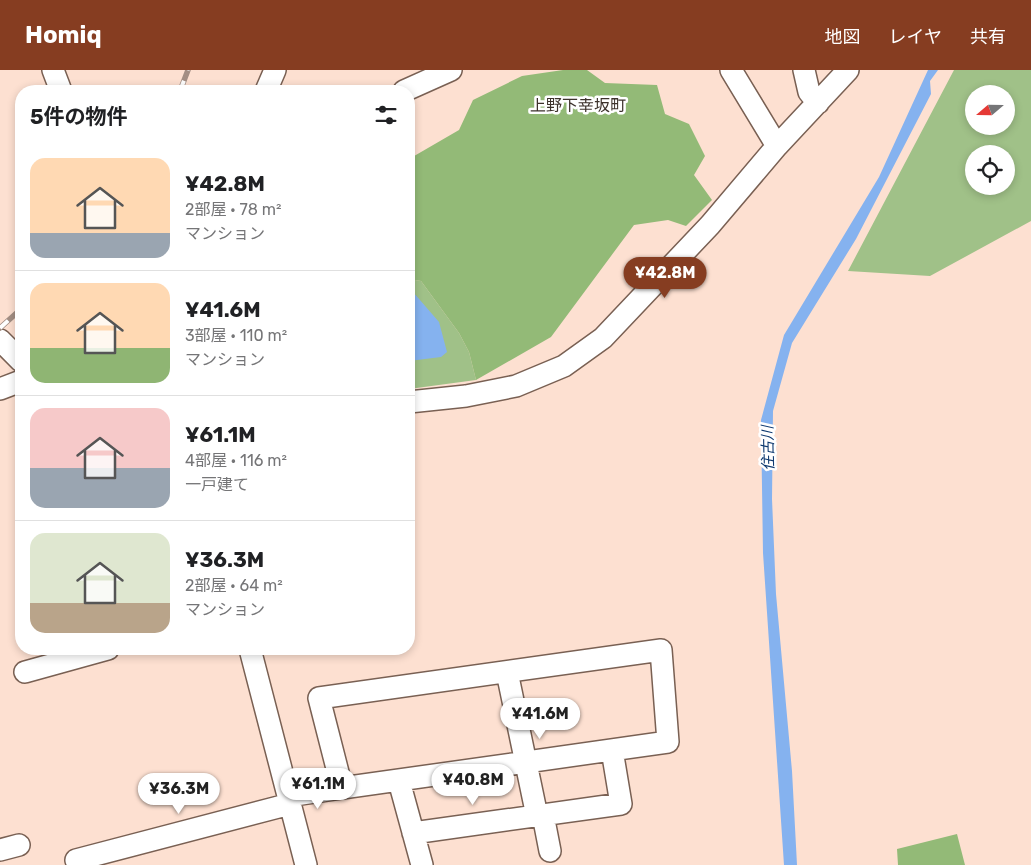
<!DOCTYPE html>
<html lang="ja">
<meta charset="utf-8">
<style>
:root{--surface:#fff;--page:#f6f6f6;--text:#202124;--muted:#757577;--line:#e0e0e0;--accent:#863d21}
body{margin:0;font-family:Rubik,"Noto Sans JP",sans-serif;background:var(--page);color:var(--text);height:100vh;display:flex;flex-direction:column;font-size:19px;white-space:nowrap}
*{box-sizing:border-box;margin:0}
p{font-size:16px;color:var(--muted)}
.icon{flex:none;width:28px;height:28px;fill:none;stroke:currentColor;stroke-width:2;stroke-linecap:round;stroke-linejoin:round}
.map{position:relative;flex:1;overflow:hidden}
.sheet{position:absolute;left:15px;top:15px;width:400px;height:570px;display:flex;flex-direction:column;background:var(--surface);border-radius:20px;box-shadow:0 2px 8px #0003}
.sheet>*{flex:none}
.needle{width:32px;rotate:250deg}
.buttons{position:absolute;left:965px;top:15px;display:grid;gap:10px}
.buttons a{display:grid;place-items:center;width:50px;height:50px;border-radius:50%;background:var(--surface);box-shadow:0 2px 8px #0003;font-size:25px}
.price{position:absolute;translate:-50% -42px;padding:0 11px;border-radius:18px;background:#fff;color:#222;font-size:16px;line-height:32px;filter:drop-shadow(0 1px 2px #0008)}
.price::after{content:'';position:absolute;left:50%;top:30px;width:15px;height:11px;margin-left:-8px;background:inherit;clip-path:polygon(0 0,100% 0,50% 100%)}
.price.on{background:var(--accent);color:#fff}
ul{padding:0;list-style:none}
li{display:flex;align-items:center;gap:15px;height:125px;padding:0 15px}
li+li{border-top:1px solid var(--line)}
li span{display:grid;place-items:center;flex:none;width:140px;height:100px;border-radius:15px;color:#555}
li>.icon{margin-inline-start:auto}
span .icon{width:60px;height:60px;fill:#fffc;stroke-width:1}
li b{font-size:21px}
h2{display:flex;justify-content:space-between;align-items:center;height:60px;padding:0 15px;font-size:21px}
header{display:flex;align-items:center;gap:30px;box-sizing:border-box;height:70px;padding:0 25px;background:var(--accent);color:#fff}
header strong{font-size:24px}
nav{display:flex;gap:28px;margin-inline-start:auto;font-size:18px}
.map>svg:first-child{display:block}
.green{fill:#a0c188;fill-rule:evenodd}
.forest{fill:#93ba77}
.water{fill:#85b2ef}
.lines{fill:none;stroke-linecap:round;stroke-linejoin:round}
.minor-casing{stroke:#796053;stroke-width:24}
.minor{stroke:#fff;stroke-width:21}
.rail-casing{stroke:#a38e84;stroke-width:5.5}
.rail{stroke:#fff;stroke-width:4;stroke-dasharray:11;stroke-linecap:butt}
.labels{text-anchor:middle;stroke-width:5;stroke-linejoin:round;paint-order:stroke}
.water-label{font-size:15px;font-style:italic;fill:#0e396f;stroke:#fff}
.quarter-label{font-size:16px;fill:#3d322c;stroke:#fff}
</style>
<header>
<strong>Homiq</strong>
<nav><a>地図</a><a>レイヤ</a><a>共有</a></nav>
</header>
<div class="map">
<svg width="1031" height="795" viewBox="0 0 1031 795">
<rect width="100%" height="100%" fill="#fde0d1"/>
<path class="green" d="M954,0H1031V151L930,206L848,201ZM974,24H1006V56H974ZM974,84H1006V116H974Z
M409,209L421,211L459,263L469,282L476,310L409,319Z"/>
<path class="forest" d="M563,0H587L605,13L657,15L665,44L689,54L705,86L694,105L712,130L686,156L668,150L634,155L551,267L476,310L469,282L459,263L421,211L409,209V89L459,60L473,30L522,6Z
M957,764L965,795H898L897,779Z"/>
<path class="water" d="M928,0H938L930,11L931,24L856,169L792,273L773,341L772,429L776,524L792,701L797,795H784L763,483L761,350L784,265L879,107Z
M413,222L439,252L447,282L441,287L409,291V223Z"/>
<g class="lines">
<g class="minor-casing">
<path id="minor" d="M53,0L61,21
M731,0L777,76
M804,0L809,22L818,33
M266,21L275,0
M404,21L451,0
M0,270L21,291
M0,319L21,311
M409,332L466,326L516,316L564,296L603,268L710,155L777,76L848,0
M250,579L306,795
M661,580L668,672L342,718L319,628Z
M25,602L108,579
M507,602L537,746
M399,711L422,795
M288,726L342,718
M543,745L550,781
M413,763L621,734L612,680
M0,780L19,775
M76,790L290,734"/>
</g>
<use href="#minor" class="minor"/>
<g class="rail-casing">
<path id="rail" d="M180,21L188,0
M0,258L21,239"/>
</g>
<use href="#rail" class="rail"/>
</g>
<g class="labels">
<g class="water-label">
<text transform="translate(768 378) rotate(-91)" y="5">住古川</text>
</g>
<g class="quarter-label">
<text x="578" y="41">上野下幸坂町</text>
</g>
</g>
</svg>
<div class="buttons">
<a><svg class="needle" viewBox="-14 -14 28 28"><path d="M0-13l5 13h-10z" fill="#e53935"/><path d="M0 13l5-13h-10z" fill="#757577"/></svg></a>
<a><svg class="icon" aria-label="locate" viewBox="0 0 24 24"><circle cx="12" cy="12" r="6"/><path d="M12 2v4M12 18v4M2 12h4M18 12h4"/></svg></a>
</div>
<b class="price on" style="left:665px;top:229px">¥42.8M</b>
<b class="price" style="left:540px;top:670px">¥41.6M</b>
<b class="price" style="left:473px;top:736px">¥40.8M</b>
<b class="price" style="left:318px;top:740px">¥61.1M</b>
<b class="price" style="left:179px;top:745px">¥36.3M</b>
<section class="sheet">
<h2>5件の物件<svg class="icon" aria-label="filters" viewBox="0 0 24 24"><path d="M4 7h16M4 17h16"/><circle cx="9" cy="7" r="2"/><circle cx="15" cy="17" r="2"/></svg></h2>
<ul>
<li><span style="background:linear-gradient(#ffd9b3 75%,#9aa5b1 0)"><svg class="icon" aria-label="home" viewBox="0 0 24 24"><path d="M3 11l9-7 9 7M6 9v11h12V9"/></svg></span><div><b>¥42.8M</b><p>2部屋 · 78 m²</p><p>マンション</p></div></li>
<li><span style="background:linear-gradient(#ffd9b3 65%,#8fb573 0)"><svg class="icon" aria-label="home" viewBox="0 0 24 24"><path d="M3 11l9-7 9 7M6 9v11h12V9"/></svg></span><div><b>¥41.6M</b><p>3部屋 · 110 m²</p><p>マンション</p></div></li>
<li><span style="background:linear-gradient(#f6c9c9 60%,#9aa5b1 0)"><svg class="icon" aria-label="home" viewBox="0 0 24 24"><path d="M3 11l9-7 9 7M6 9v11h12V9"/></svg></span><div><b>¥61.1M</b><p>4部屋 · 116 m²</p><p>一戸建て</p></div></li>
<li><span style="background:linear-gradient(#dfe7d0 70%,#b9a48a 0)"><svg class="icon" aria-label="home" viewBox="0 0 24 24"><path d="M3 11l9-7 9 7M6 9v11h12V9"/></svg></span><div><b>¥36.3M</b><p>2部屋 · 64 m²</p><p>マンション</p></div></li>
</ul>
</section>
</div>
